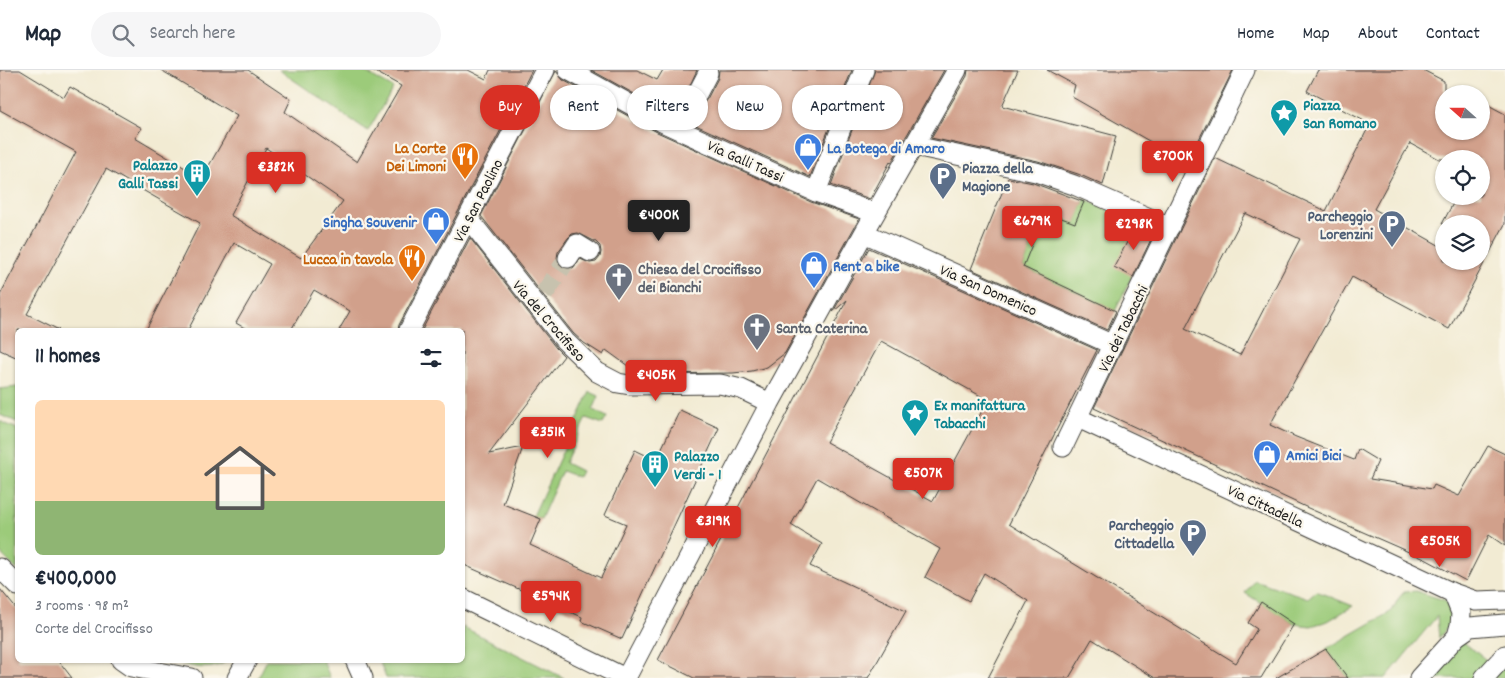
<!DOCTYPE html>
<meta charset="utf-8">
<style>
:root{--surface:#fff;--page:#f6f6f7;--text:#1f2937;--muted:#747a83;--line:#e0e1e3;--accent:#d93025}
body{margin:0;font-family:Dekko,sans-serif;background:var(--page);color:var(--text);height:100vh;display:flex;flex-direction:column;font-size:19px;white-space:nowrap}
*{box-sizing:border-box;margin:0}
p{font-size:16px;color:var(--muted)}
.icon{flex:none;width:28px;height:28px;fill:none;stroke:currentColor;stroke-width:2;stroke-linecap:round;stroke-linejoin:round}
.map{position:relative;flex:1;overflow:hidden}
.panel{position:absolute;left:15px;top:258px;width:450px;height:335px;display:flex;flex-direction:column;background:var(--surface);border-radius:8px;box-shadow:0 1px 4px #0004}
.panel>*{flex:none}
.banner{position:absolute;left:480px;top:15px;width:475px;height:45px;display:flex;gap:10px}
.needle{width:32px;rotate:291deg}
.buttons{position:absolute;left:1435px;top:15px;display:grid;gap:10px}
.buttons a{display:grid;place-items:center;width:55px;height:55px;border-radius:50%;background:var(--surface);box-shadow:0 1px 4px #0004;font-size:25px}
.price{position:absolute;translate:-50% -42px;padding:0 11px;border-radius:5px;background:var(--accent);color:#fff;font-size:16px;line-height:32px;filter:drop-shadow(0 1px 2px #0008)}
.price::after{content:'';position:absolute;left:50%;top:30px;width:15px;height:11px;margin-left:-8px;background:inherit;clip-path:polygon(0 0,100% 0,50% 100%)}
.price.on{background:#222;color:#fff}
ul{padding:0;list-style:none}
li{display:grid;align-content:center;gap:10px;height:265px;padding:0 20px}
li span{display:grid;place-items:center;height:155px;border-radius:8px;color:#555}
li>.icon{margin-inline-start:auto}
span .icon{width:90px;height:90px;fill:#fffc;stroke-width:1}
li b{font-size:21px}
h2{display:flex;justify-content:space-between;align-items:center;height:60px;padding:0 20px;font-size:21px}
.chip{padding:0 18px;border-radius:22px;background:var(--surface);box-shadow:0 1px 4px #0004;font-size:18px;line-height:45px}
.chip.on{background:var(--accent);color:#fff}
header{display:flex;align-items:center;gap:30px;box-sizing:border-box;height:70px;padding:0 25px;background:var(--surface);border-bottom:1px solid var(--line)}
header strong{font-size:24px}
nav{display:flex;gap:28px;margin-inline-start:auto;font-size:18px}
.search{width:350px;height:45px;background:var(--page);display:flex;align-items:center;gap:12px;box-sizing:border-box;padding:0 18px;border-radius:28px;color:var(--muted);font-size:19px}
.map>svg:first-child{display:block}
.green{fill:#9ccb7a;stroke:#5c744b}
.building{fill:#d1a08b;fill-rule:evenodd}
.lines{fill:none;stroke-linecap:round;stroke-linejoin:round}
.street-tunnel{stroke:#c7c2ae;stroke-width:19;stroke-dasharray:19 9;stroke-linecap:butt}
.street-casing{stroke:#3c3b37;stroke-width:21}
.street{stroke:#fff;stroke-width:19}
.labels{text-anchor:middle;stroke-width:4.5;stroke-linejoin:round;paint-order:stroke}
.culture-label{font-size:16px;font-weight:bold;fill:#0d838f;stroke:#fbf7ec;text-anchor:start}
.food-label{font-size:16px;font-weight:bold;fill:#c56008;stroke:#fbf7ec;text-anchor:end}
.shop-label{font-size:16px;font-weight:bold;fill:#366cbe;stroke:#fbf7ec;text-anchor:start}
.street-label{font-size:16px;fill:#1c1c1c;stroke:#fbf7ec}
.service-label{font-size:16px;font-weight:bold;fill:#4e5e75;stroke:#fbf7ec;text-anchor:end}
.worship-label{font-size:16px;font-weight:bold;fill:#5b616d;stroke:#fbf7ec;text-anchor:start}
</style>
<header>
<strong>Map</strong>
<div class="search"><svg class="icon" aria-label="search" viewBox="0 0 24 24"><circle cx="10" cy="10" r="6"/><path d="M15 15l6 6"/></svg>Search here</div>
<nav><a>Home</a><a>Map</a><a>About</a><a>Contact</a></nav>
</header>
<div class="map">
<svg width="1505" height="608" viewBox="0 0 1505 608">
<rect width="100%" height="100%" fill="#fbf7ec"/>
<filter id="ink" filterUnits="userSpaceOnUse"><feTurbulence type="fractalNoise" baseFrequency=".02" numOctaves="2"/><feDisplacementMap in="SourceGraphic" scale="10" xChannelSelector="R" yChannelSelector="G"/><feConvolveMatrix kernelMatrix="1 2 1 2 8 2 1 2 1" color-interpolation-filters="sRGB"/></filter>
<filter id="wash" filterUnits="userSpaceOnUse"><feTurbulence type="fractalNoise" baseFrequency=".0096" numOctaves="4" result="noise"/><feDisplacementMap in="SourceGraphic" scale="20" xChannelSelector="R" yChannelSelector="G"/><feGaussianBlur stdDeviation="1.12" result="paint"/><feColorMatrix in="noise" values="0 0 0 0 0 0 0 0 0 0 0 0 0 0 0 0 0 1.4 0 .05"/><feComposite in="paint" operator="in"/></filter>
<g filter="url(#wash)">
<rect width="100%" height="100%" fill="#f2ebd3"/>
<path class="green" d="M279,0H362L393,18L368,61Z
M1085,129L1129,150L1122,163L1130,167L1132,206L1115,241L1023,197L1045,142L1075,152Z
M17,317H18L17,352L0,345V319Z
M590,322L599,326L593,340L607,347L603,354L586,348L565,393L581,401L578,407L562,401L541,449L533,446Z
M0,351L17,359V500L0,483Z
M1254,510L1308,528L1316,521L1353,536L1328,551L1311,556L1294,554L1245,523Z
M1416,521L1447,531C1454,550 1452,552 1439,568L1437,546L1386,608H1348L1326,579L1392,541L1398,529L1404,522Z
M463,557L564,608H386L379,590H462Z
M1462,571L1499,600L1505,594V608H1429Z
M170,590H229C210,603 190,597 170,590Z
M267,590H323L330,608H258Z"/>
<g id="blocks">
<path class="building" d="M0,0H20L64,27L70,17L142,58L135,68L202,108L237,46L161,0H248L291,29L285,42L357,92L401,16L372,0H468L486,9L490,0H532L399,255L398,260H339L350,241L314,220L291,260H248L236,253L270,194L234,173L188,260H146L200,153L106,99L27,244L59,260H18V288L0,280V225L76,82L0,40ZM266,78L343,131L301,188L230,145Z
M591,0H637L657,10L663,0H697L686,24L688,30L691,34L697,35L703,34L707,29L718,8L719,0H852L810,107L667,42Z
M875,0H944L891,93L890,92L870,129L831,115Z
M968,0H1018L1002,36L1116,66L1103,115L1078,104L1038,91L931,68L967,6Z
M1047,0H1233L1183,102L1151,84L1156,75L1072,27L1075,15Z
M1318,0H1423L1444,11V61H1481V31L1505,44V154L1449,259L1352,207L1270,355L1296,367L1354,390L1358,379L1378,391L1370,409L1432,419L1434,415L1459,426L1488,376L1505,384V476L1489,465L1466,511L1427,490L1308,438L1094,338L1215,88L1326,141L1370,54L1307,21ZM1410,73L1439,89H1481V126H1457L1442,154H1481V191H1444V178L1374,139ZM1245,143L1300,169L1240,285L1185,259Z
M556,1L563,10L657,62L811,132L859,149L785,283L767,297L752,301L733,303L639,304L606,280L603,285L584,273L573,263L481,146ZM578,163L596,172L600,176L601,182L600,187L596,192L590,193L580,189L573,198L568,199L562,198L558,193L557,188L558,182L568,168L572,164Z
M1008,108L1033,113L1084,132L1075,153L1045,142L1023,197L1116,241L1107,260L971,199Z
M1136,155L1154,163L1133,207L1114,197Z
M470,168L556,278L564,286L489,384L523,377L503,434L541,449L530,475L601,508L626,454L605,445L635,380L656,390L680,340L719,358L622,569L581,551L582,547L462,494V260H422Z
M869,178L1097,280L1009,454L1236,593L1257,559L1248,553L1261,532L1294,554L1261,608H1155L1092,569L1069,608H988L1028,531L984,503L969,531L925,507L940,479L817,408L791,455L822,474L810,496L906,541L868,608H694L658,590L847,230L833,242ZM881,271L988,330L933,431L826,372Z
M0,519L18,541V590H58L72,608H0Z
M1326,579L1348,608H1276Z"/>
</g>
</g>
<g filter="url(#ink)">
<use href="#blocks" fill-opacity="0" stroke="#3c3b37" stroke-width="1"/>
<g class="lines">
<path class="street-tunnel" d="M682,54L697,24
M544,224L568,188"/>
<g class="street-casing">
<path id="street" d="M568,0L662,52L736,86L816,122L875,143
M697,24L708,3
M915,76L1036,102L1074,115L1170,157
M816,122L864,0
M468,148L565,271L597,302L618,313L630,315L720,314L741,319L770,333
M864,163L1113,275
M568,188L577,174L590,182
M409,260L545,0
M1078,348L1453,523L1476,531L1505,530
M1063,377L1245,0
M0,498L18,516
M462,528L625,608
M1457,566L1470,557L1505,554
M121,590L131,597L192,608
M355,590L363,608
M237,608L247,590
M626,608L770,333L864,163L957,0
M1419,608L1457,566L1460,555L1461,543L1453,523
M1484,608L1505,585"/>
</g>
<use href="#street" class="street"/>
</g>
</g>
<defs>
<g id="sight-pin" transform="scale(1.4375)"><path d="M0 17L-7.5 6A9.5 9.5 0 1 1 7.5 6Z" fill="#0f9aa8" stroke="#fbf7ec"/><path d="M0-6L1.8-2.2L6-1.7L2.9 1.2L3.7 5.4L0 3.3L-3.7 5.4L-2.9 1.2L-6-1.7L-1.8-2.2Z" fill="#fff"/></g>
<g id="shop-pin" transform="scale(1.4375)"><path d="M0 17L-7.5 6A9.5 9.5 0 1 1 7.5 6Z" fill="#3f7fe0" stroke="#fbf7ec"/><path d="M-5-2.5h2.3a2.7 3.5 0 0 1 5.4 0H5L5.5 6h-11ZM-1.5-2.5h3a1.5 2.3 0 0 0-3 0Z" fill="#fff"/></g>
<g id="restaurant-pin" transform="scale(1.4375)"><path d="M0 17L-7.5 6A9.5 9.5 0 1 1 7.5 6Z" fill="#e8710a" stroke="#fbf7ec"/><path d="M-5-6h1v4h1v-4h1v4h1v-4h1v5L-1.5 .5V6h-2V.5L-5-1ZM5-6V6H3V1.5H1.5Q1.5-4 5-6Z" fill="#fff"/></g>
<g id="building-pin" transform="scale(1.4375)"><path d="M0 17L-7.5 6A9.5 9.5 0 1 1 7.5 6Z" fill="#0f9aa8" stroke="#fbf7ec"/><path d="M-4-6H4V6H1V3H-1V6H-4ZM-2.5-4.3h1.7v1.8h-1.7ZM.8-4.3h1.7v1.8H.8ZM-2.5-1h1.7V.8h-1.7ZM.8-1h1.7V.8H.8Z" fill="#fff"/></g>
<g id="parking-pin" transform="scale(1.4375)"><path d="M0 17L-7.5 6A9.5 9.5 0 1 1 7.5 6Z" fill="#5c6f8a" stroke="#fbf7ec"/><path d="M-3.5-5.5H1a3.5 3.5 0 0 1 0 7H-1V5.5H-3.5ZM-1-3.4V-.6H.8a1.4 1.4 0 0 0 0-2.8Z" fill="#fff"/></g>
<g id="church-pin" transform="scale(1.4375)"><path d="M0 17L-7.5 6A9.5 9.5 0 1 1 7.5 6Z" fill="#6b7280" stroke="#fbf7ec"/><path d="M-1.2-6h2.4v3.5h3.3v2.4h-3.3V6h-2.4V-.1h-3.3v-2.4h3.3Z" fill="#fff"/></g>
</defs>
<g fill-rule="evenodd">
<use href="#sight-pin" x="1284" y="43"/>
<use href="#shop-pin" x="808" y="77"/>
<use href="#restaurant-pin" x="465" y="86"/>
<use href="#building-pin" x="197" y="103"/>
<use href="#parking-pin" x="943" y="106"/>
<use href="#shop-pin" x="436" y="151"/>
<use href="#parking-pin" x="1392" y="154"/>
<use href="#restaurant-pin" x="412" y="188"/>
<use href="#shop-pin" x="814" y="195"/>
<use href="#church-pin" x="619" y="207"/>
<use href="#church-pin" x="757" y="257"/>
<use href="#sight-pin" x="915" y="343"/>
<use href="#shop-pin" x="1267" y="384"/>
<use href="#building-pin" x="655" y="394"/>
<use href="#parking-pin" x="1193" y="463"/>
</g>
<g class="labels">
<g class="culture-label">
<text x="1303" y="40">Piazza<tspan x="1303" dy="18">San Romano</tspan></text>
<text x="178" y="100" text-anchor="end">Palazzo<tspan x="178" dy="18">Galli Tassi</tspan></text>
<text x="934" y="340">Ex manifattura<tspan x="934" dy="18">Tabacchi</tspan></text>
<text x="674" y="391">Palazzo<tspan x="674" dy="18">Verdi - 1</tspan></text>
</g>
<g class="food-label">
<text x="446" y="83">La Corte<tspan x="446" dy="18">Dei Limoni</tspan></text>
<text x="393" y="194">Lucca in tavola</text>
</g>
<g class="shop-label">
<text x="827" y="83">La Botega di Amaro</text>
<text x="417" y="157" text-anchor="end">Singha Souvenir</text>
<text x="833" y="201">Rent a bike</text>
<text x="1286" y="390">Amici Bici</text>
</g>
<g class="street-label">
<text transform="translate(746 90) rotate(24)" y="6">Via Galli Tassi</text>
<text transform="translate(477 130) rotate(-63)" y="6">Via San Paolino</text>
<text transform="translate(989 219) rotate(24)" y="6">Via San Domenico</text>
<text transform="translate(550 250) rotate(49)" y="6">Via del Crocifisso</text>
<text transform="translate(1122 258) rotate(-64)" y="6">Via dei Tabacchi</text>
<text transform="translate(1266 435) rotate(25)" y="6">Via Cittadella</text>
</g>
<g class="service-label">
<text x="962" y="103" text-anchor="start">Piazza della<tspan x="962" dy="18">Magione</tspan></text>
<text x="1373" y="151">Parcheggio<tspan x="1373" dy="18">Lorenzini</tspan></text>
<text x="1174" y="460">Parcheggio<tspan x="1174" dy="18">Cittadella</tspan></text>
</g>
<g class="worship-label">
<text x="638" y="204">Chiesa del Crocifisso<tspan x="638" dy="18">dei Bianchi</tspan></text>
<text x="776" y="263">Santa Caterina</text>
</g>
</g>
</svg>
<div class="buttons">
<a><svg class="needle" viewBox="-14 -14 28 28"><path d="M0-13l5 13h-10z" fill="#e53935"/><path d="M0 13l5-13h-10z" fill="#747a83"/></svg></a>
<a><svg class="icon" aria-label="locate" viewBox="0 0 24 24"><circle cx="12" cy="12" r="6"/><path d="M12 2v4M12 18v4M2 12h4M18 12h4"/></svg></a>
<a><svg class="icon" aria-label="layers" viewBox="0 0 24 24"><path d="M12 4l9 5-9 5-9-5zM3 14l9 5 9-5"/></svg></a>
</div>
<b class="price" style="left:1173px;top:113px">€700K</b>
<b class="price" style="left:276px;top:124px">€382K</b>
<b class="price on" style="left:659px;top:172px">€400K</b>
<b class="price" style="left:1032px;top:178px">€679K</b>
<b class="price" style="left:1134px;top:181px">€298K</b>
<b class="price" style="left:656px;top:332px">€405K</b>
<b class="price" style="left:548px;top:389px">€351K</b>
<b class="price" style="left:923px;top:430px">€507K</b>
<b class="price" style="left:713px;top:478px">€319K</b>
<b class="price" style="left:1440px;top:498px">€505K</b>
<b class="price" style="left:551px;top:553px">€594K</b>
<div class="banner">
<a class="chip on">Buy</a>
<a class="chip">Rent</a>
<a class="chip">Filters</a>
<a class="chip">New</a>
<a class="chip">Apartment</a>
</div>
<section class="panel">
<h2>11 homes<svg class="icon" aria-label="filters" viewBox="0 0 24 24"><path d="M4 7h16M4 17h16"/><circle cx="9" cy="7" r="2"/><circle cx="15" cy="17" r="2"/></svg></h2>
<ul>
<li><span style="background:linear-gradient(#ffd9b3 65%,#8fb573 0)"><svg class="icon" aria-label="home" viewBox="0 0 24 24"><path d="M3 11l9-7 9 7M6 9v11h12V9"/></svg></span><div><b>€400,000</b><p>3 rooms · 98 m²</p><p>Corte del Crocifisso</p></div></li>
</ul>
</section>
</div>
